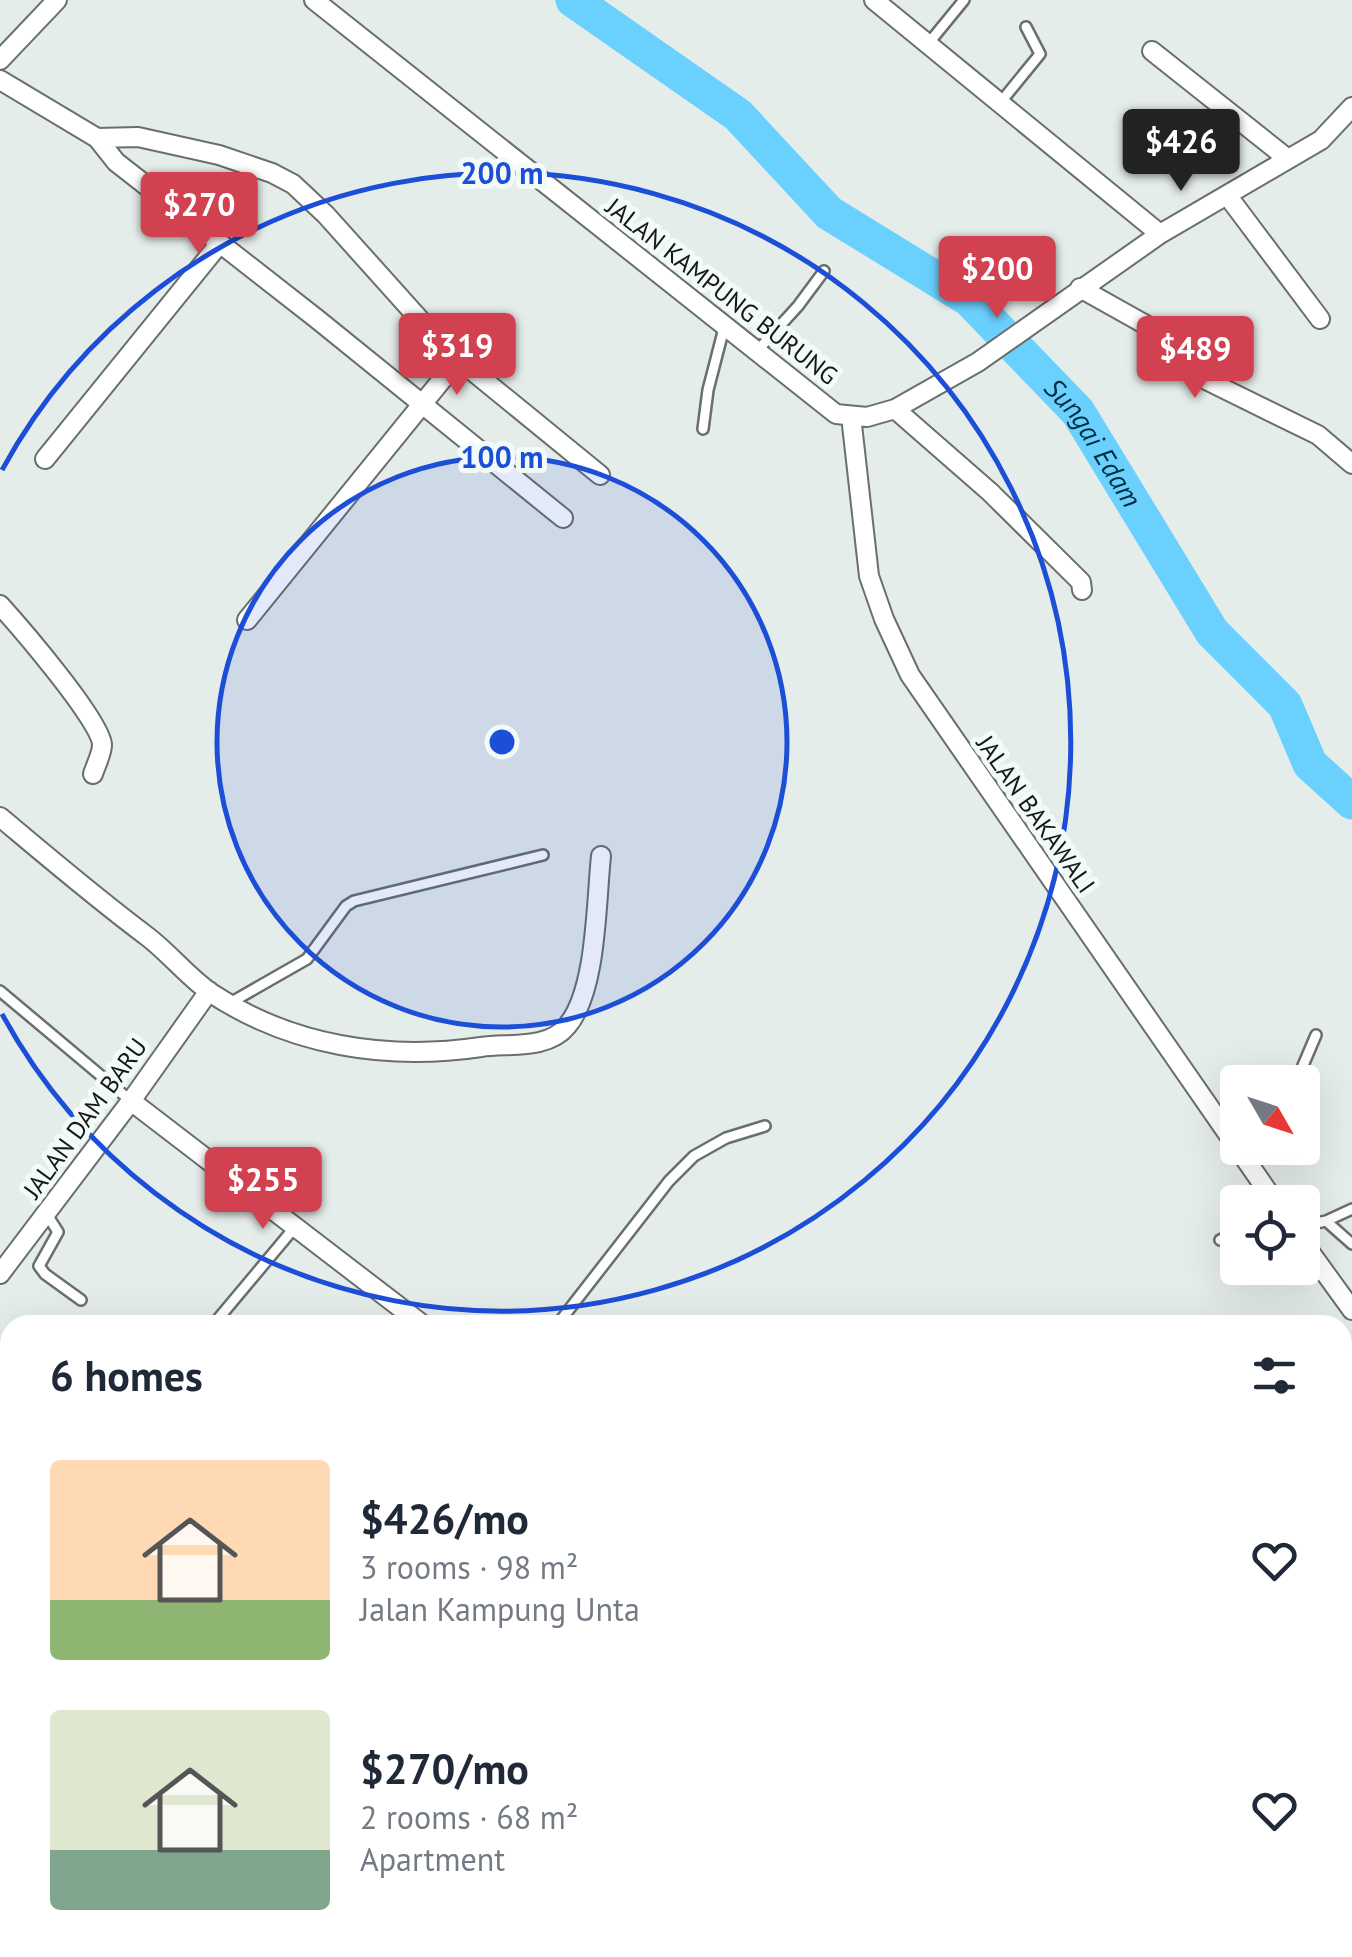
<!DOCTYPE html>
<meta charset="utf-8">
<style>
:root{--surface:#fff;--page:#f6f6f7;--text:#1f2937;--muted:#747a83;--accent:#d14150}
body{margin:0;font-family:"PT Sans",sans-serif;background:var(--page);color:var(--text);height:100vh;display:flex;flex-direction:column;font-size:38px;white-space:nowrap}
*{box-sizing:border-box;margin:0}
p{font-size:32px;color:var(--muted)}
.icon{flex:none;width:55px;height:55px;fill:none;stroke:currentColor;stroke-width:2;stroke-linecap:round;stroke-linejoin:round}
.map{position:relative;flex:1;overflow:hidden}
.drawer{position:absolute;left:0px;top:1315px;width:1352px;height:642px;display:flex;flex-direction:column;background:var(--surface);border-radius:30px 30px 0 0;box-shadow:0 10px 40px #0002}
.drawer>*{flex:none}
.needle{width:65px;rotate:129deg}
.buttons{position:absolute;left:1220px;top:1065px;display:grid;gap:20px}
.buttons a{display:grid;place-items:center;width:100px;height:100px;border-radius:10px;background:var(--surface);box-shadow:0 10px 40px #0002;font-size:50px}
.price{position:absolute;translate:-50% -85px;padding:0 22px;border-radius:10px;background:var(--accent);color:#fff;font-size:32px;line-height:65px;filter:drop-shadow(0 2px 5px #0008)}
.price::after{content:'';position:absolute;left:50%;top:60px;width:30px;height:22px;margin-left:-15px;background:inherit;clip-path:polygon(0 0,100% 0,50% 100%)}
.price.current{background:#222;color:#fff}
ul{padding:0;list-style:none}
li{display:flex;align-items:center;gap:30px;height:250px;padding:0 50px}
li span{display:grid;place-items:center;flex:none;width:280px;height:200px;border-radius:10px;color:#555}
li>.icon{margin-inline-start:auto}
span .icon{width:120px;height:120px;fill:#fffc;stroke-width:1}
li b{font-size:42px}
h2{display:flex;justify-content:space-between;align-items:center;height:120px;padding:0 50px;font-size:42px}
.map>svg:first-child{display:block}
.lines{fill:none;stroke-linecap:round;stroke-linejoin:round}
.river{stroke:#6ad0fe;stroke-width:35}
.lane-casing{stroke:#686f6c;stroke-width:14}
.street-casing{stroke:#686f6c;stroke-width:22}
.lane{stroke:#fff;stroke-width:9}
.street{stroke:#fff;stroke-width:18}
.ring{fill:none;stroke:#1d4ed8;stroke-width:5}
.labels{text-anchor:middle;stroke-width:10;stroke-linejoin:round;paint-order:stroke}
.street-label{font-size:25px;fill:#151816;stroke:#f2fbf7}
.water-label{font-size:28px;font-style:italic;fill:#002e40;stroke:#f2fbf7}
.centre{fill:#1d4ed8;stroke:#f2fbf7;stroke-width:5}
.ring-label{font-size:30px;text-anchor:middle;font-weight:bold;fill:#1d4ed8;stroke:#f2fbf7;stroke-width:10;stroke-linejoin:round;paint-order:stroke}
</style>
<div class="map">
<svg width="1352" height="1957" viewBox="0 0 1352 1957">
<rect width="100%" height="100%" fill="#e5edea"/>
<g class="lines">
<path class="river" id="s1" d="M573,0L738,115L829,213L969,299L1078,412L1212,632L1285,705L1310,764L1352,802"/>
<g class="lane-casing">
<path id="lane" d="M928,44L964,0
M1000,103L1040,54L1026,27
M757,351L798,306L824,271
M703,429L708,390L724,328
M0,991L131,1101
M230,1003L307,959L346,906L354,901L543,855
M1296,1082L1316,1035
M46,1213L58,1232L39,1266L45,1274L81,1300
M1326,1221L1352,1244
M1302,1226L1326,1221L1352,1209
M1220,1240L1238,1232
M213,1325L295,1227
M557,1325L669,1181L694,1156L726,1138L765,1126
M188,1948L198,1957
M406,1948L412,1954"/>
</g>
<g class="street-casing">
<path id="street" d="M314,0L836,414L867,417L895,409L978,362L1160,234L1321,140L1352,107
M874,0L1160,234
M1152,51L1288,159
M0,60L57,0
M0,80L97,138L116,162L317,319L563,518
M97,138L138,137L219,155L272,173L293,184L326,215L448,351L600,475
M1227,195L1320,319
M1080,288L1155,330L1181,361L1204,379L1318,435L1352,464
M895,409L990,492L1081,582L1082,590
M851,416L869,576L884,619L910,675L1275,1202
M45,459L220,243
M0,605C19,626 102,722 102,745C102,753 96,765 93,774
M247,620L458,360
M0,817C49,858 97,899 148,937C170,954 188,977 211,993C291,1046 387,1061 481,1047C508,1043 548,1050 567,1026C597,991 596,902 601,856
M131,1101L423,1325
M1302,1241L1352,1310
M0,1274L131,1101L209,991
M0,1438L8,1426
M0,1786L10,1790
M1153,1948L1165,1957
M105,1957L106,1948
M166,1957L174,1948
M710,1957L718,1948
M899,1957L907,1948
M1121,1957L1129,1948"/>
</g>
<use href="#lane" class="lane"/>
<use href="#street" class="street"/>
</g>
<circle cx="502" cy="742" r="285" fill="#1d4ed8" fill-opacity=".12"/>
<g class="ring">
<circle cx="502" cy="742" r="285"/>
<path d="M2 470A569 569 0 1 1 2 1014"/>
</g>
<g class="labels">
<g class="street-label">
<text transform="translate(722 291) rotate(38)" y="9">JALAN KAMPUNG BURUNG</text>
<text transform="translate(1036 814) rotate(55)" y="9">JALAN BAKAWALI</text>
<text transform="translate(85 1118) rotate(-54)" y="9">JALAN DAM BARU</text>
</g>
<g class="water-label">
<text dy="10" stroke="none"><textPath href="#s1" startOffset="690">Sungai Edam</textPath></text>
</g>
</g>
<circle cx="502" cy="742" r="15" class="centre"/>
<g class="ring-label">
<text x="502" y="184">200 m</text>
<text x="502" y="468">100 m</text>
</g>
</svg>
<div class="buttons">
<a><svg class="needle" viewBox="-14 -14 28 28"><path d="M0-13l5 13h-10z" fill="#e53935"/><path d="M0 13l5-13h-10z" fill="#747a83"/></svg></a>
<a><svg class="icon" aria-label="locate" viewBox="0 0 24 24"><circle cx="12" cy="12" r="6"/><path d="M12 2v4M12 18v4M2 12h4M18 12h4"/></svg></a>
</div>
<b class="price current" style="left:1181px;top:194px">$426</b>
<b class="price" style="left:199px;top:257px">$270</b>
<b class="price" style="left:997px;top:321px">$200</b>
<b class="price" style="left:457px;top:398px">$319</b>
<b class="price" style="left:1195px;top:401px">$489</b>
<b class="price" style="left:263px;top:1232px">$255</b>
<section class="drawer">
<h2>6 homes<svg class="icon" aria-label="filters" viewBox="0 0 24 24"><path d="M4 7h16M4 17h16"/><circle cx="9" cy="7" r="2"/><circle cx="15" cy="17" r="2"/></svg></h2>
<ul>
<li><span style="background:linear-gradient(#ffd9b3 70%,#8fb573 0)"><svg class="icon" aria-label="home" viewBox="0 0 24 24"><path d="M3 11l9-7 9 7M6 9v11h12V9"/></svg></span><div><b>$426/mo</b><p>3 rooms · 98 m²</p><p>Jalan Kampung Unta</p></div><svg class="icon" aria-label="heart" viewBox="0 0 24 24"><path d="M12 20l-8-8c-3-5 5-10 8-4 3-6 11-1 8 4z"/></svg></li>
<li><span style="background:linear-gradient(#dfe7d0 70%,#7fa58c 0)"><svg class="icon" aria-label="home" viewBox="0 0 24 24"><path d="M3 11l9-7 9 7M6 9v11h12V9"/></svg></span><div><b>$270/mo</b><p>2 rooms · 68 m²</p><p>Apartment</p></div><svg class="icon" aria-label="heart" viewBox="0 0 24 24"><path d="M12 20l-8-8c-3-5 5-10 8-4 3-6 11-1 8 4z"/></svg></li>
</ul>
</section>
</div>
